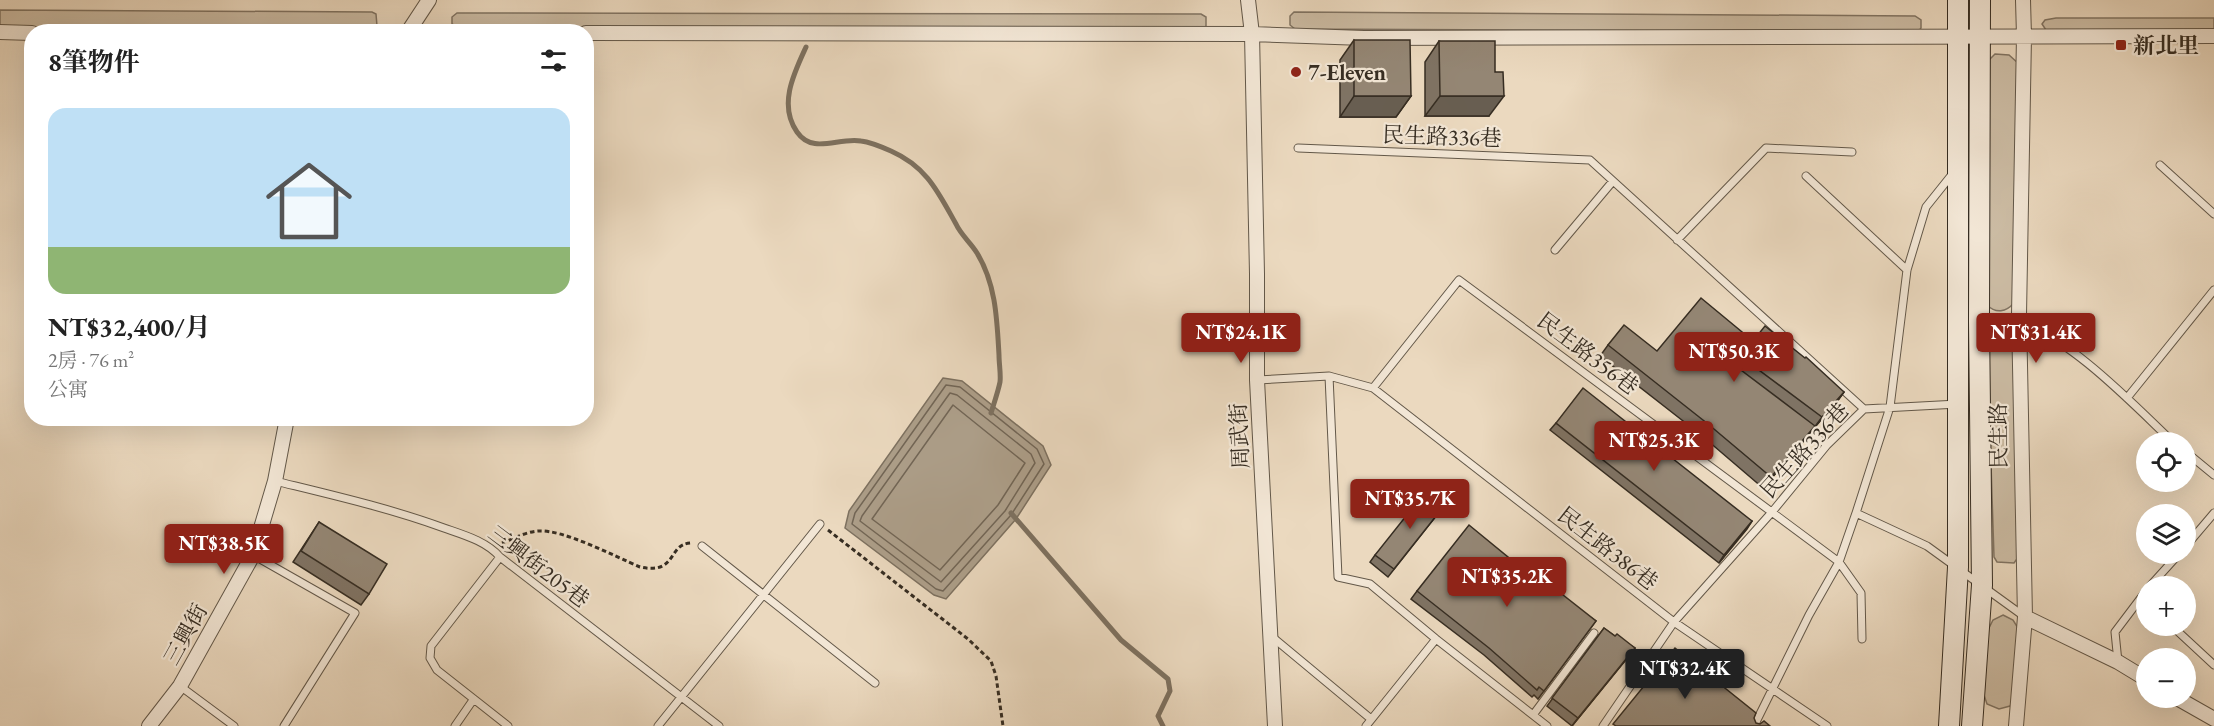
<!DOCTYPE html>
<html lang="zh-TW">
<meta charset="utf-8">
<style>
:root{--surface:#fff;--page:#f2f2f2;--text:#222;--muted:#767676;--line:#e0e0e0;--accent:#8f2418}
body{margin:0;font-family:"EB Garamond","Noto Serif TC",serif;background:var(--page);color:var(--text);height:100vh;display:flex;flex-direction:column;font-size:22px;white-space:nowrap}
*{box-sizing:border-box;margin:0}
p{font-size:20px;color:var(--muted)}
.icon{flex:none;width:33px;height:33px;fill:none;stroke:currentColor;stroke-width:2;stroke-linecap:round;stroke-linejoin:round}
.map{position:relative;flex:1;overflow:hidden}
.sheet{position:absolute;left:24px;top:24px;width:570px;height:402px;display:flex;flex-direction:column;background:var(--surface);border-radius:24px;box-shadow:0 6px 24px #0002}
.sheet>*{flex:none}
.controls{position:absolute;left:2136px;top:432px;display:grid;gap:12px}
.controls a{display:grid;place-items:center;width:60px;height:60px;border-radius:50%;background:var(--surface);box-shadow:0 6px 24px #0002;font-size:30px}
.price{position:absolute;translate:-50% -51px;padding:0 14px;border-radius:6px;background:var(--accent);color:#fff;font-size:20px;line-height:39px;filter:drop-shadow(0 2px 3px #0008)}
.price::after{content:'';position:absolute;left:50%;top:36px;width:18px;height:14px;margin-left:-9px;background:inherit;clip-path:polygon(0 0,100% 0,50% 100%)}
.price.current{background:#222;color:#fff}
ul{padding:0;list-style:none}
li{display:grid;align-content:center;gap:12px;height:318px;padding:0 24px}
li+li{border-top:2px solid var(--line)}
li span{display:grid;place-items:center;height:186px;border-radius:18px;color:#555}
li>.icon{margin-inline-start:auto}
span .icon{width:108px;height:108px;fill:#fffc;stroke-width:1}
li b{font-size:26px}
h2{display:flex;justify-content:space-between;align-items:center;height:72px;padding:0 24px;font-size:26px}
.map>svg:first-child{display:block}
.green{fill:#ccbca4;stroke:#817463;stroke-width:1.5}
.water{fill:#ad9f8a;stroke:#7d7160;stroke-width:1.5}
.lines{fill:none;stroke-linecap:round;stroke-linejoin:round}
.shore{stroke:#726656;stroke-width:1.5}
.stream{stroke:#7d7160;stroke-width:5}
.lane-casing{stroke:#635849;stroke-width:9}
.street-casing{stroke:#635849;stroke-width:16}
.secondary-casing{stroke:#362d22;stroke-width:22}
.path{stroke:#362d22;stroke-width:3;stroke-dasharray:4.5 3;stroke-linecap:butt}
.lane{stroke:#f2e6d5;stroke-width:7}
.street{stroke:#f2e6d5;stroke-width:14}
.secondary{stroke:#f2e6d5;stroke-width:20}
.wall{fill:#7f7364;stroke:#362d22;stroke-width:1.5}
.shaded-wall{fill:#685e51;stroke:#362d22;stroke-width:1.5}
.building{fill:#948674;stroke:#362d22;stroke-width:1.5}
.poi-dot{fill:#8f2418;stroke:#f2e6d5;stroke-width:2}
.labels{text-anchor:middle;stroke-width:4.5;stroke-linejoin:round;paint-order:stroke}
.poi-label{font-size:22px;font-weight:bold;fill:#362d22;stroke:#f2e6d5;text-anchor:start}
.street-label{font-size:22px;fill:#362d22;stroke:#f2e6d5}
</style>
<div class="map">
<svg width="2214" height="726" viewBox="0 0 2214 726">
<rect width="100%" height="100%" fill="#ebd9bf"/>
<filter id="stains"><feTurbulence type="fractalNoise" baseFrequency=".00333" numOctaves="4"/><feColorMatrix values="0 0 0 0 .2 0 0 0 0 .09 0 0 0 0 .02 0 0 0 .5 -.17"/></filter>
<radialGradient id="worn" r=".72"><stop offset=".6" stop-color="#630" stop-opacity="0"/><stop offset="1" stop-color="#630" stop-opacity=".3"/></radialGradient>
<path class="green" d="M0,10L372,12L376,14L377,26L372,29L0,28Z
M1294,12L1915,16L1921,20V28L1918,32L1295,29L1290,25V16Z
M457,13L1201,14L1206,17V26L1201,30L458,27L452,24V17Z
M2056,18H2214V32L2046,30L2042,24L2045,20Z
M1995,54L2009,55L2019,64L2014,303C2006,312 1996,314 1987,305L1988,61Z
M2005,330L2015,337L2019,556L2014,563L1997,562L1994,557L1987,340L1994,331Z
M2003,615L2013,620L2018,628L2013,702L2010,706L1999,709L1987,704L1984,695L1988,630L1993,620Z"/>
<path class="water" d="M943,378L962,381L1043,446L1051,465L1016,519L946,599L934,595L845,528L849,511Z"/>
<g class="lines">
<path class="shore" d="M946,385L960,387L1037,449L1044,464L1011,515L943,591L936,589L852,524L855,513Z
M950,393L957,395L1031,454L1035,463L1005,511L941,582L860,521L862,516Z
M953,405L1025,463L998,505L940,570L872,519Z"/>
<path class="stream" d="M806,47C794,73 778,105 797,132C813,155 838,137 861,141C870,142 882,147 891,151C927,167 938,192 956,224C961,235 971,243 977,253C996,284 997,320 999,355C999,364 1001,374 1000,382C998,392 994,403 991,413
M1011,513L1121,640L1168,679L1170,691L1158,716L1163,726"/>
<g class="lane-casing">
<path id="lane" d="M1298,148L1590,160L1864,409L1827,445L1772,512L1674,622L1603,726
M2160,165L2214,214
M1806,176L1907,270
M1677,240L1766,148L1852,152
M1555,250L1613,181
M1981,322C1993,322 2006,322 2018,324C2065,332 2138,409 2173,442
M1329,376L1338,577L1370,584L1436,639L1547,726
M1257,380L1329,376L1373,388L1674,622L1827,726
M1373,388L1459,280L1839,562L1861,593L1862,639
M2127,398L2214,290
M1864,409L1958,404
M1803,427L1827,445
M2186,452L2214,475
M275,481C332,495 389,508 444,528C464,535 486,541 500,557L719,726
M1856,513L1890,407L1907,270L1926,207L1954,172
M702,546L875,683
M2186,546L2214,513
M253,555L355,613L284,726
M500,557L431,646L430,658L437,670L508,726
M2150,586L2179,554
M2172,626L2214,665
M1271,636L1371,719
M2118,662L2115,632L2146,591
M180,686L234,726
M1533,715L1594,633
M455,726L473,700
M658,726L820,524
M1366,726L1436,639
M1754,726L1809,615L1839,562L1856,513L1927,546L2025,617"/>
</g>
<g class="street-casing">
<path id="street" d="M1248,0L1252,34L1257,274V380L1275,726
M0,32L32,33
M408,32L429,0
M586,33L1252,34L1364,38L2214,36
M2025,617L2118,662L2146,679
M2177,698L2214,719
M149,726L180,686L253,555L275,481L287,418
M2016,726L2025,617L2019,315L2024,36L2023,0"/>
</g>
<g class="secondary-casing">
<path id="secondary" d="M1949,726L1958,567V0
M1972,726L1982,585L1979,322L1980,0"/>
</g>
<path class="path" d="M828,530L968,639L991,661L996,676L1003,726
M502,543C513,539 525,532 538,531C563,529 614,556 640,567C678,575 667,544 691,543"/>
<use href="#lane" class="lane"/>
<use href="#street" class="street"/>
<use href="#secondary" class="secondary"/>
</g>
<path class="wall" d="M1354,40L1411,96L1396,117H1340V60Z
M1439,41L1495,72L1489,116H1425V62Z
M1753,341L1844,392L1836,403L1814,428H1813L1807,437L1763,488L1701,435L1600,356L1608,345L1657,351Z
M1556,423L1752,521L1719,563L1550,430Z
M1444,506L1388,577L1370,562L1375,555Z
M319,522L369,594L361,605L293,562Z
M1541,584L1596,621L1538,699L1534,695L1532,697L1484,655L1411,599L1417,591Z
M1604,628L1615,636L1635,648L1572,726L1547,706Z"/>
<path class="shaded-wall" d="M1354,96H1411L1396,117H1340Z
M1440,96H1504L1489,116H1425Z
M1733,356H1740L1732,367H1725Z
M1844,392L1836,403L1814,428L1822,417Z
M1815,426L1807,437L1763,488L1771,477Z
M1752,521L1747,529L1719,563L1724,555Z
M1635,648L1629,656L1572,726L1578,718Z"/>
<path class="building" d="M1354,40H1410L1411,96H1354Z
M1439,41H1495V72H1503L1504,96H1440Z
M1701,298L1753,341L1765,326L1805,358L1806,357L1844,392L1822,417L1740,356H1733L1731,360L1733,364L1815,426L1771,477L1708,424L1608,345L1624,325L1657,351Z
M1583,388L1752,521L1724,555L1556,423Z
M1426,491L1444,506L1394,569L1375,555Z
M319,522L387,564L369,594L301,551Z
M1469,525L1541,584L1544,580L1596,621L1544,691L1539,687L1537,690L1489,648L1417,591Z
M1604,628L1615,636L1617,634L1635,648L1578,718L1552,698Z
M1675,648L1756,713L1754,718L1756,723L1760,724L1764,721L1770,726H1616L1613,724Z"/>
<g class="poi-dot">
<rect x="2115" y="39" width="12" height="12" rx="3"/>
<circle cx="1296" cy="72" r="6"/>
</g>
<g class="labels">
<g class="poi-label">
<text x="2133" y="53">新北里</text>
<text x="1308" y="80">7-Eleven</text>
</g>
<g class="street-label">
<text transform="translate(1442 136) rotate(2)" y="8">民生路336巷</text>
<text transform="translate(1588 353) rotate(37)" y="8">民生路356巷</text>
<text transform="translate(1239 436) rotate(-93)" y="8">周武街</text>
<text transform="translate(1998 436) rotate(-91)" y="8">民生路</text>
<text transform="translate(1804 450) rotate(-48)" y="8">民生路336巷</text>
<text transform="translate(1608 548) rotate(38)" y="8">民生路386巷</text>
<text transform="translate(539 566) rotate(37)" y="8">三興街205巷</text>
<text transform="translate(185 634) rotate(-61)" y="8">三興街</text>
</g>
</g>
<rect width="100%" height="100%" filter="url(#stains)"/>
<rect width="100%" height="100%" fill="url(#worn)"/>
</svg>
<div class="controls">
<a><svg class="icon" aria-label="locate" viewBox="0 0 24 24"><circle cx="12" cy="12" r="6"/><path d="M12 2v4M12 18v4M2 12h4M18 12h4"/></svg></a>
<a><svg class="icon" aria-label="layers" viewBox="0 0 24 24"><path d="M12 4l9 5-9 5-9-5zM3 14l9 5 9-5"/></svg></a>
<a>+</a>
<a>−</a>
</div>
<b class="price" style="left:1241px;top:364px">NT$24.1K</b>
<b class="price" style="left:2036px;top:364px">NT$31.4K</b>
<b class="price" style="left:1734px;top:383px">NT$50.3K</b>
<b class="price" style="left:1654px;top:472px">NT$25.3K</b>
<b class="price" style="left:1410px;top:530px">NT$35.7K</b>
<b class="price" style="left:224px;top:575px">NT$38.5K</b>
<b class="price" style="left:1507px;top:608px">NT$35.2K</b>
<b class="price current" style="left:1685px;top:700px">NT$32.4K</b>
<section class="sheet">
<h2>8筆物件<svg class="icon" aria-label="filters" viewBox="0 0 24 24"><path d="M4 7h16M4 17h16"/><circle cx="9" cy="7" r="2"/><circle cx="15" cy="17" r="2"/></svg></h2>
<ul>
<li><span style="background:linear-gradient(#bfe0f5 75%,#8fb573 0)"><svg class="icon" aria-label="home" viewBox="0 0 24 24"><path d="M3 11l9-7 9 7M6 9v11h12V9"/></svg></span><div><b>NT$32,400/月</b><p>2房 · 76 m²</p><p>公寓</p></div></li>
</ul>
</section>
</div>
